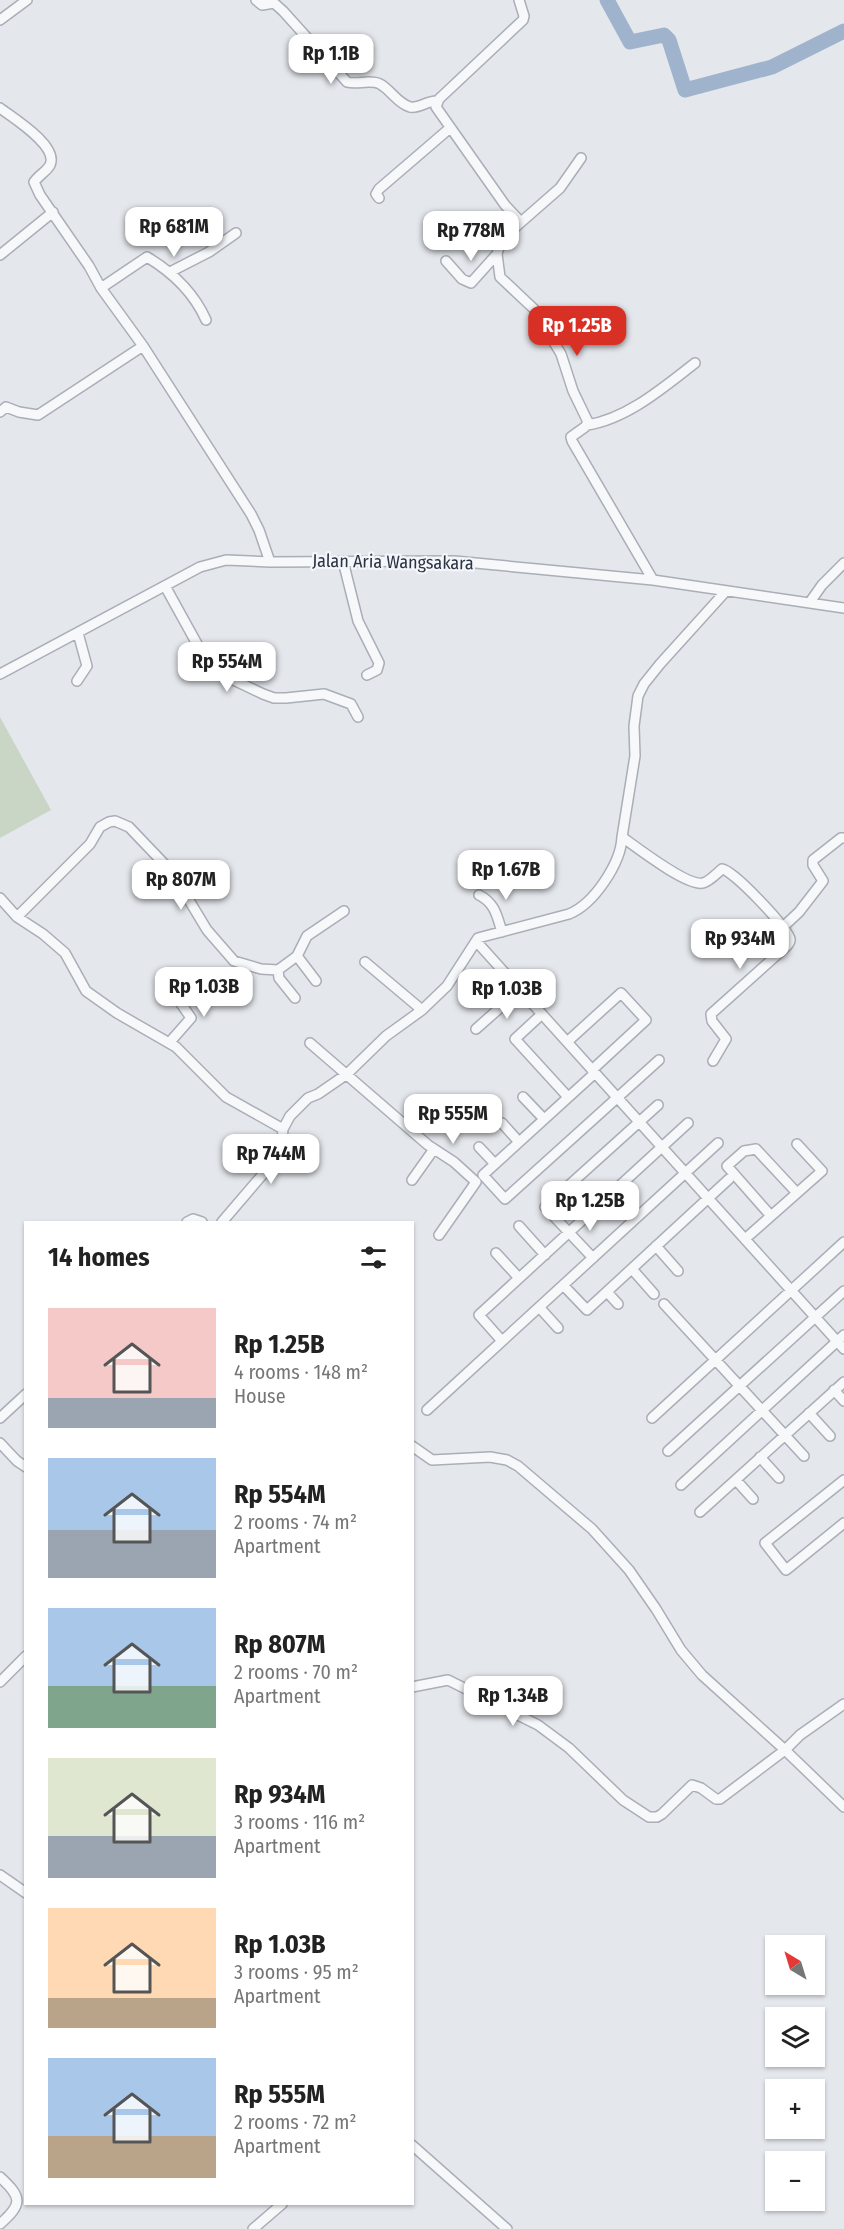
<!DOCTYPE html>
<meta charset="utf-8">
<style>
:root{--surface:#fff;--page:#f2f2f2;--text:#222;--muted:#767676;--accent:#d93025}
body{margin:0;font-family:"Fira Sans Condensed",sans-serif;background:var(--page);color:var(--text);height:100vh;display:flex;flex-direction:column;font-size:22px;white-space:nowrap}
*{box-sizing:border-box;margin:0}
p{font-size:20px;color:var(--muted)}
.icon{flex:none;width:33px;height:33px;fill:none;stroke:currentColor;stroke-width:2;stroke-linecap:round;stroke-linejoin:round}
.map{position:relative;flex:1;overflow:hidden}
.details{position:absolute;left:24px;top:1221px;width:390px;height:984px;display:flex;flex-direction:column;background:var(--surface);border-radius:0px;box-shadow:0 2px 4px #0004}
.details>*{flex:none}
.needle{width:39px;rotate:322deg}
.buttons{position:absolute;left:765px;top:1935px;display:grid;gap:12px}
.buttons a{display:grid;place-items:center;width:60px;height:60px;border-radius:0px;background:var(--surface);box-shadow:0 2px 4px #0004;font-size:30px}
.price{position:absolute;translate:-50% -51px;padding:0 14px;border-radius:12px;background:#fff;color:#222;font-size:20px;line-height:39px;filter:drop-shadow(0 2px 3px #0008)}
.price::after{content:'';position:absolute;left:50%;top:36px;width:18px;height:14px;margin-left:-9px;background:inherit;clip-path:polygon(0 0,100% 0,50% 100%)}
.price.selected{background:var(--accent);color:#fff}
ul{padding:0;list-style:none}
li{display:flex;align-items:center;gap:18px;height:150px;padding:0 24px}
li span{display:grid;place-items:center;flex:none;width:168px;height:120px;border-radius:0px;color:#555}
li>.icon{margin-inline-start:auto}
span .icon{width:72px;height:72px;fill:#fffc;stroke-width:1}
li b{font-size:26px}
h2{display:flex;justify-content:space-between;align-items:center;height:72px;padding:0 24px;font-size:26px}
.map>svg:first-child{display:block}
.green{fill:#c9d6c5}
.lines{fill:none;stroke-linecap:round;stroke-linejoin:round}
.river{stroke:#9fb4cc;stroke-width:15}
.minor-casing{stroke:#a9aeb7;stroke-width:12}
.minor{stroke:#f7f8fa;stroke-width:9}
.labels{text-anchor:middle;stroke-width:4.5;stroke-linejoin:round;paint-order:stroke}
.street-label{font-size:18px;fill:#2b3445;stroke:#f4f6f9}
</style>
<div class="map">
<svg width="844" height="2229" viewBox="0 0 844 2229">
<rect width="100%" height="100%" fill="#e4e7ec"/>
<path class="green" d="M0,717L51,810L0,838Z"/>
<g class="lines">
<path class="river" d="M607,0L630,42L664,35L669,40L685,90L772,67L844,31"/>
<g class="minor-casing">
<path id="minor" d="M256,0L262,5L274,3L283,11L347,82C357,85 370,79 380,84C391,90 397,103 410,107C419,109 428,100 437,101
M519,0L524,16L523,20L439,99L436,107L505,205L520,221
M0,20L27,0
M0,108C13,118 59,146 50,165C47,171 39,175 34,182L40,195L89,266L101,288L143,346L251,514L259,530L270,562
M581,158L560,188L512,230L500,244L497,254L500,277L534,309L561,354L573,391L588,422L585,427L571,437L572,441L653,580
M379,198L376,194L379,189L450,128
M0,255L53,212
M446,261L462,279L471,283L497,254
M170,272L209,252L236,233
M101,288L147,257C172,272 194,293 206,320
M0,412L6,407L19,412L38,415L143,346
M587,425C627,419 664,387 695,363
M343,561L358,621L379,663L377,670L367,675
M165,586L202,653L219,673L263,694L274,698H286L324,694L351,704L358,717
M810,602L822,585L844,563
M0,674L200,567L226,560L270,562L454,561L653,580L844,608
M77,681L87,666L78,633
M479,895C495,903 497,916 502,932
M0,898L17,917L43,934L65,953L86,991L117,1013L176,1047L226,1097L283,1129
M17,917L90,844L100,827L109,822L115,821L129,827L172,872L207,930L234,961L261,969L278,970L297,956L307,936L344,911
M783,927L799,912L823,881L813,865V860L841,838H844
M476,941L844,1349
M297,956L316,981
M365,962L422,1010
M278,970L279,978L295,998
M542,1014L515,1039L568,1097
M476,1029L520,990
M567,1042L621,993L646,1020L592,1070
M169,1043L191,1018L171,989
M310,1043L428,1145L454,1162L476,1182L439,1235
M713,1061L726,1039L712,1021L711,1014L779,953C783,949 791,944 790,939C787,927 733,870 722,869C716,874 710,881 703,883C688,887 636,847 622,837L635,756L634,726L638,696L644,684L660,664L726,591
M595,1073L483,1175L505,1199L659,1060
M523,1097L544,1119
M502,1123L519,1142
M479,1147L495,1164
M412,1180L434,1149
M771,1216L727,1166L744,1151L756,1149L797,1193
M187,1222L193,1219L202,1222
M222,1222L275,1160L281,1151L283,1129L290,1116L308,1098L318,1094L347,1074L386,1036L422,1010L447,986L478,938L569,914C594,904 621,863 622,837
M519,1226L545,1255
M745,1239L822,1171L797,1144
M656,1246L678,1271
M496,1253L519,1278
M593,1258L545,1207L658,1105
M632,1269L654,1294
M563,1285L587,1310L729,1179
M607,1292L618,1304
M664,1304L804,1456
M539,1307L558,1328
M502,1341L479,1315L688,1123
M834,1390L844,1401
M427,1410L718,1143
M809,1413L830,1436
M0,1418L26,1394
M652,1418L844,1242
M0,1443L17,1461L26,1467
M412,1446L432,1460L490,1457L507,1460L518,1466L592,1529L629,1570L656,1609L681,1650L702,1675L785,1750L800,1735L844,1704
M668,1451L844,1291
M760,1457L779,1478
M736,1480L753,1499
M844,1480L765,1543L786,1570L844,1523
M681,1485L844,1335
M700,1512L844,1382
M0,1682L26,1656
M412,1687L448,1680L538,1725L569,1748L623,1800L649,1817H657L662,1814L692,1785L701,1788L716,1799H720L785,1750L844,1807
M0,1875L26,1893
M412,2145L507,2229
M0,2177C22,2197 23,2204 0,2224
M253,2229L282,2204"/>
</g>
<use href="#minor" class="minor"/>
</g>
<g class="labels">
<g class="street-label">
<text transform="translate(393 562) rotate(1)" y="6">Jalan Aria Wangsakara</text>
</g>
</g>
</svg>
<div class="buttons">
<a><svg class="needle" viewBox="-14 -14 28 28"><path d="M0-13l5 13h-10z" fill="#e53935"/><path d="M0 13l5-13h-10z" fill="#767676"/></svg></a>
<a><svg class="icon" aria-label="layers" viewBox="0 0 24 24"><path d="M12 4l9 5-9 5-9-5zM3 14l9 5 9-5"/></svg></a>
<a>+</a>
<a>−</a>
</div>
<b class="price" style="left:331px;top:85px">Rp 1.1B</b>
<b class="price" style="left:174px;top:258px">Rp 681M</b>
<b class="price" style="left:471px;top:262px">Rp 778M</b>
<b class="price selected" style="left:577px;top:357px">Rp 1.25B</b>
<b class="price" style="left:227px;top:693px">Rp 554M</b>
<b class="price" style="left:506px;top:901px">Rp 1.67B</b>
<b class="price" style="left:181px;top:911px">Rp 807M</b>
<b class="price" style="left:740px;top:970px">Rp 934M</b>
<b class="price" style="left:204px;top:1018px">Rp 1.03B</b>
<b class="price" style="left:507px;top:1020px">Rp 1.03B</b>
<b class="price" style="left:453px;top:1145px">Rp 555M</b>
<b class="price" style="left:271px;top:1185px">Rp 744M</b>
<b class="price" style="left:590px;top:1232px">Rp 1.25B</b>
<b class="price" style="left:513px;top:1727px">Rp 1.34B</b>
<section class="details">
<h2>14 homes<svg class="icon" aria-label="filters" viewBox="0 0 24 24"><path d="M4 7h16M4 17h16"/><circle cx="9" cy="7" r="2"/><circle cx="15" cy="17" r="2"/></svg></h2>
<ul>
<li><span style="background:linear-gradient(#f6c9c9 75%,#9aa5b1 0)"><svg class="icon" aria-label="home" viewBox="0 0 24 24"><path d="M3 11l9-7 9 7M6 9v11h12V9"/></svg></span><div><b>Rp 1.25B</b><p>4 rooms · 148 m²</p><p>House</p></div></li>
<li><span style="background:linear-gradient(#a9c7e8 60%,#9aa5b1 0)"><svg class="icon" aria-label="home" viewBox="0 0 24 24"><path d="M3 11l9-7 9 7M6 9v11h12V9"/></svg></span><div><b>Rp 554M</b><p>2 rooms · 74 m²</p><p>Apartment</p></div></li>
<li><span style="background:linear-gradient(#a9c7e8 65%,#7fa58c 0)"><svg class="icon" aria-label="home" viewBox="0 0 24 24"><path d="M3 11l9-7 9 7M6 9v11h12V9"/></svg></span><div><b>Rp 807M</b><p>2 rooms · 70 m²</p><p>Apartment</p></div></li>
<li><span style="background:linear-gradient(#dfe7d0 65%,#9aa5b1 0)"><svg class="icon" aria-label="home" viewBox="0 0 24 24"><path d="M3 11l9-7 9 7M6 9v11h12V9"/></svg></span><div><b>Rp 934M</b><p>3 rooms · 116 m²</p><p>Apartment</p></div></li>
<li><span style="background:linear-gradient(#ffd9b3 75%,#b9a48a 0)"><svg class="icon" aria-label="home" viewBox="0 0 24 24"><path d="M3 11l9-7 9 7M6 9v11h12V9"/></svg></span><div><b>Rp 1.03B</b><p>3 rooms · 95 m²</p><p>Apartment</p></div></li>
<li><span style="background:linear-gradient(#a9c7e8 65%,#b9a48a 0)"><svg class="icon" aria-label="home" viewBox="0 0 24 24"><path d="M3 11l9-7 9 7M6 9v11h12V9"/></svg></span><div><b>Rp 555M</b><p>2 rooms · 72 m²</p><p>Apartment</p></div></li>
</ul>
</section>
</div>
